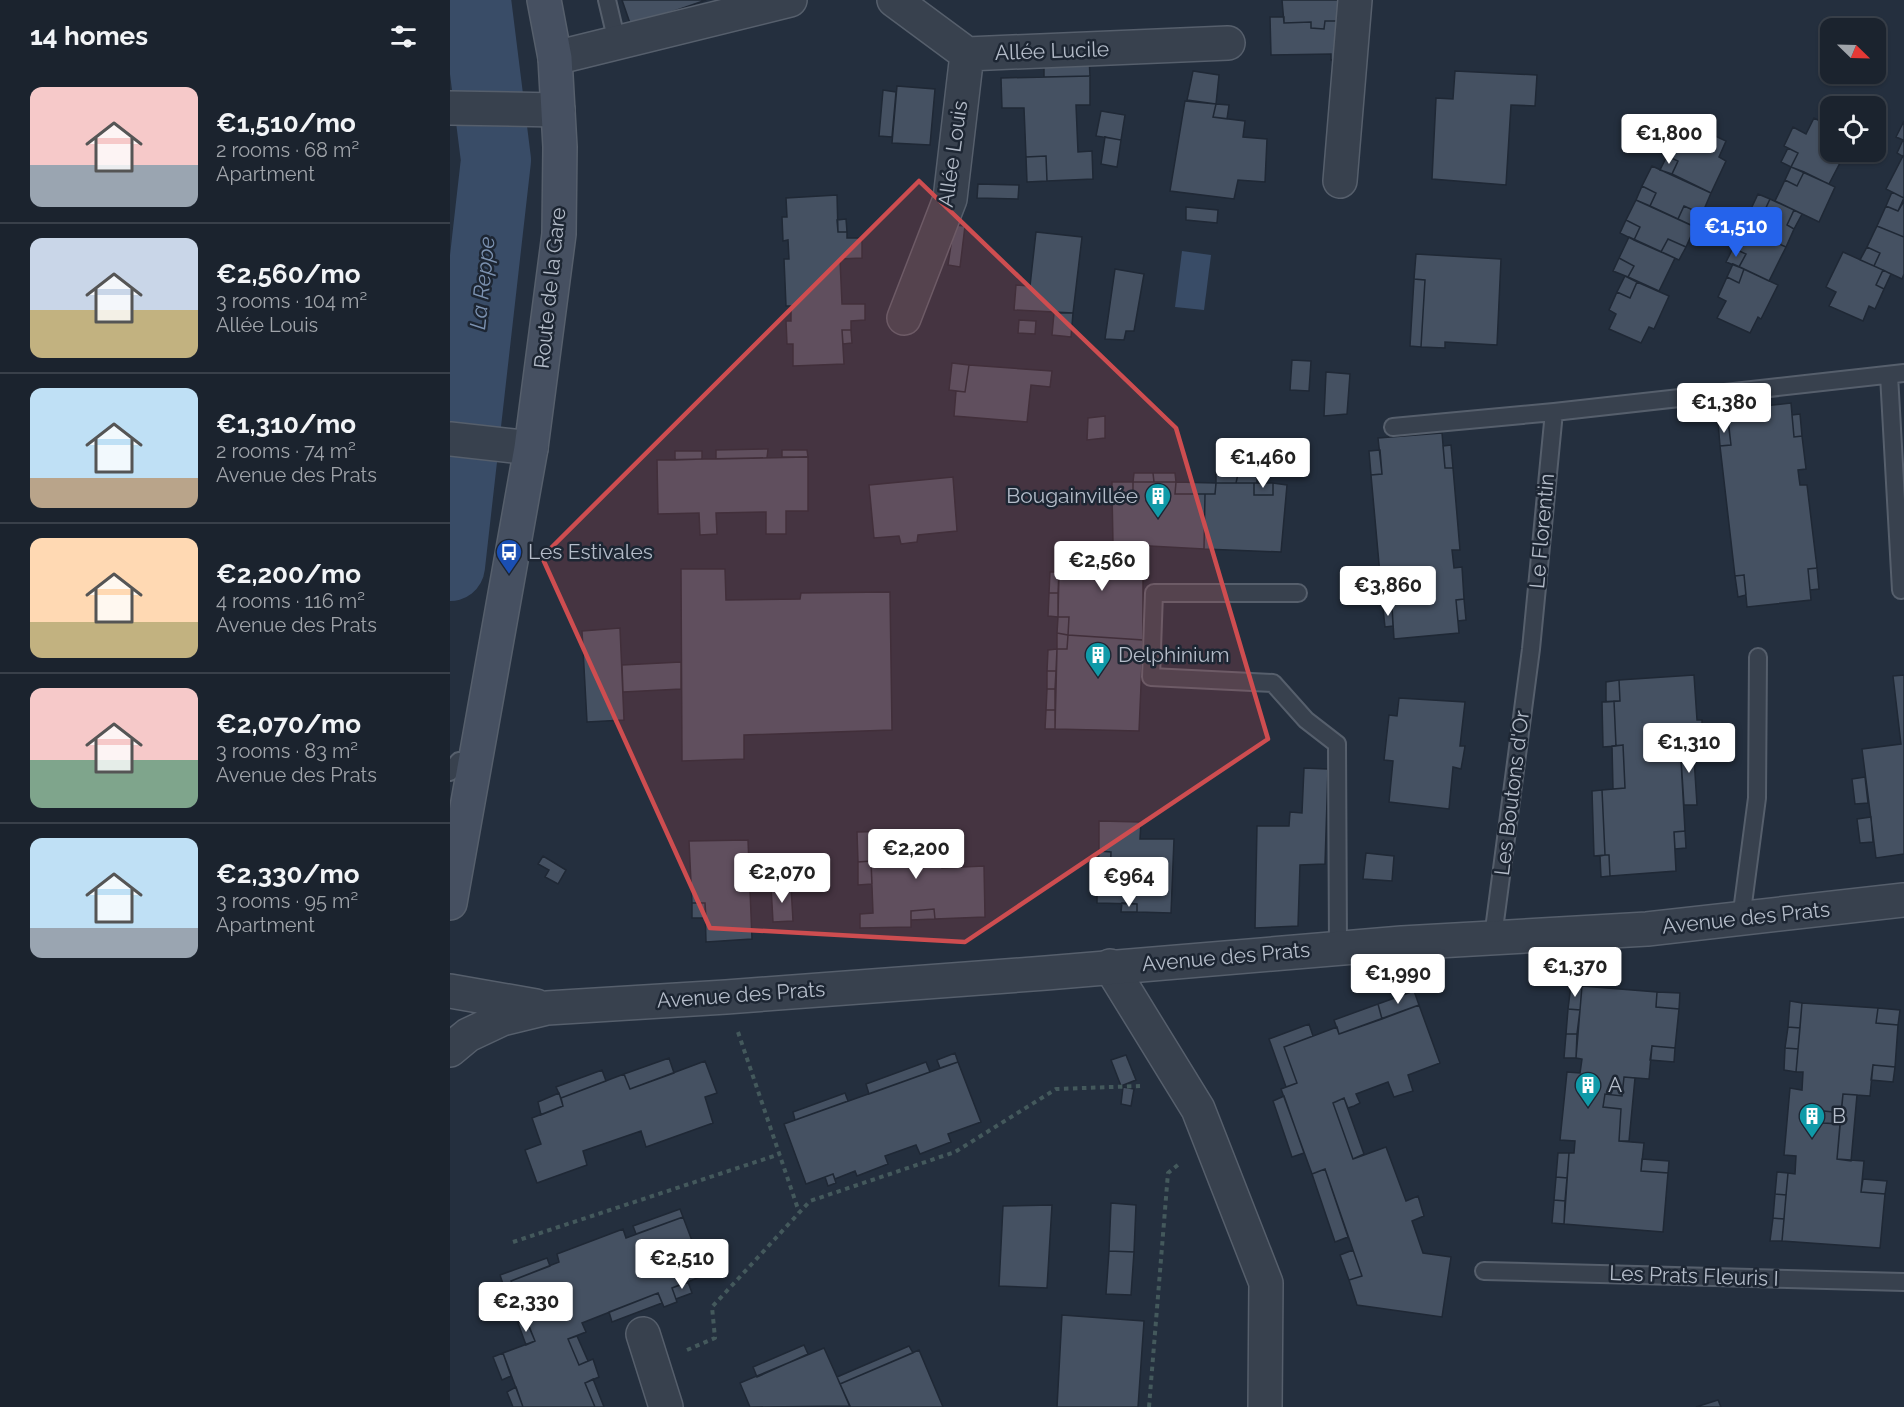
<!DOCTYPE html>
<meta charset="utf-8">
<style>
:root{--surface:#1b232e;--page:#282f3a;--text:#f1f3f6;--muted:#a0a4aa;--line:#39404a;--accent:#2563eb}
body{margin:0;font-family:Raleway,sans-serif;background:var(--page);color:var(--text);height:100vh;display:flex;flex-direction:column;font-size:22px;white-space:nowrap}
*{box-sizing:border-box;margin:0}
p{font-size:20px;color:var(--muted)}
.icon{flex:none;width:33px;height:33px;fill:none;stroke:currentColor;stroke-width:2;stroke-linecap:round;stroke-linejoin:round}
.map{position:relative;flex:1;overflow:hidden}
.side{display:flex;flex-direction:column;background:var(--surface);width:450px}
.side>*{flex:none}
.needle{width:39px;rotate:113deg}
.tools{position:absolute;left:1370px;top:18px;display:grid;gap:12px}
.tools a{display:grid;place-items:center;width:66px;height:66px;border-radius:12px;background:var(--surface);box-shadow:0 2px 4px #0004,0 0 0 2px var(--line);font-size:30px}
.price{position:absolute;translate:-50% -51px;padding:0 14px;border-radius:6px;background:#fff;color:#222;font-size:20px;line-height:39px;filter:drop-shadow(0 2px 3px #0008)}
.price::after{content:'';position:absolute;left:50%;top:36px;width:18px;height:14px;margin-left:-9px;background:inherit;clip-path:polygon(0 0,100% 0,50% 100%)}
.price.active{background:var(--accent);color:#fff}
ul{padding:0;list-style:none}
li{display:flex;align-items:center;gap:18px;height:150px;padding:0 30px}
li+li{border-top:2px solid var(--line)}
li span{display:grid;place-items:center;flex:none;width:168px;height:120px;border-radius:12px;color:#555}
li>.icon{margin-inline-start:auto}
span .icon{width:72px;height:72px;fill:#fffc;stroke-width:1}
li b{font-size:26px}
h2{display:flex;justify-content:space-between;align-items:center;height:72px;padding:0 30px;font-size:26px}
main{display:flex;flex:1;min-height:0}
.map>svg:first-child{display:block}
.water{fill:#394c67}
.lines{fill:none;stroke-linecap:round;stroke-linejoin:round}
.river{stroke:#394c67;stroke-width:70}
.building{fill:#455162;stroke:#1f2835;stroke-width:1.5}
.service-casing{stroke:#565f6c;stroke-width:20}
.minor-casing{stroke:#565f6c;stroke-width:36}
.tertiary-casing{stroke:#565f6c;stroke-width:36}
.secondary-casing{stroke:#565f6c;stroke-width:36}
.path{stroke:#44595c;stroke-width:4;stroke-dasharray:4.5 4.5;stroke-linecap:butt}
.service{stroke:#38414e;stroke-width:16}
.minor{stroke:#38414e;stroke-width:33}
.tertiary{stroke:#38414e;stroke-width:33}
.secondary{stroke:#465061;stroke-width:33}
.marked{fill:#ce4d50;fill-opacity:0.2;stroke:#ce4d50;stroke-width:4.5;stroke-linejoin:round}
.labels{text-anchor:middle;stroke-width:5;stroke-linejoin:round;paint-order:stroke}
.street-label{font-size:21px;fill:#b4bcc9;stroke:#1d2633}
.poi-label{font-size:21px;fill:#b4bcc9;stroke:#1d2633;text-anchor:start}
.water-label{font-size:22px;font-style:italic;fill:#7c92b1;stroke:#1d2633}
</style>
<main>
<section class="side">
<h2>14 homes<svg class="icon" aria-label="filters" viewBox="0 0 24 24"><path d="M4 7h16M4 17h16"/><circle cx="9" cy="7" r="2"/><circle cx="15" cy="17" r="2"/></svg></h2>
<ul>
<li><span style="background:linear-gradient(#f6c9c9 65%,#9aa5b1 0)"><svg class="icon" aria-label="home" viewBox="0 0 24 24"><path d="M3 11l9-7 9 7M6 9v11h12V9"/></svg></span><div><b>€1,510/mo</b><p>2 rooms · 68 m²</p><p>Apartment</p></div></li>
<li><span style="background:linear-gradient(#c9d6e8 60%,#c2b280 0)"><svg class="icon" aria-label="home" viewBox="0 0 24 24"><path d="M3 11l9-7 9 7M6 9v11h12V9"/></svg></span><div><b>€2,560/mo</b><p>3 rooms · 104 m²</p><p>Allée Louis</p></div></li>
<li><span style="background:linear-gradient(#bfe0f5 75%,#b9a48a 0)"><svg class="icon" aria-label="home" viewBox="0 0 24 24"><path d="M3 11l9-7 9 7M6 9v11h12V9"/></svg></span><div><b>€1,310/mo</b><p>2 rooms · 74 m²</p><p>Avenue des Prats</p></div></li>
<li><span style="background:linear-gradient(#ffd9b3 70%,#c2b280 0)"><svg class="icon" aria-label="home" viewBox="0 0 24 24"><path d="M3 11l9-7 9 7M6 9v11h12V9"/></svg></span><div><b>€2,200/mo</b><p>4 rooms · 116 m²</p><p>Avenue des Prats</p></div></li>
<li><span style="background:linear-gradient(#f6c9c9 60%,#7fa58c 0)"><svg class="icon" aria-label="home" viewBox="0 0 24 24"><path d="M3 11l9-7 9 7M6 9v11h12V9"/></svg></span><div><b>€2,070/mo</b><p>3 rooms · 83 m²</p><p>Avenue des Prats</p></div></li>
<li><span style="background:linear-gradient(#bfe0f5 75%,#9aa5b1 0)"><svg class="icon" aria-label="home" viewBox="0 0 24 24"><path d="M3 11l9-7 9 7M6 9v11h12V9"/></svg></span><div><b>€2,330/mo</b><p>3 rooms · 95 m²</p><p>Apartment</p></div></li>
</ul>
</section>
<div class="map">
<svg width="1454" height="1407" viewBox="0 0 1454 1407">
<rect width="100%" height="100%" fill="#242f3e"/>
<path class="water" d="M732,251L761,255L754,310L725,307Z"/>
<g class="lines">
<path class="river" d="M0,566L46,160L26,0"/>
</g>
<path class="building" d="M172,0H256L181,26Z
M832,0H890V21H875L874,29L861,28V22L834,23Z
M820,17H834V23L861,22V28L874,29L875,21H890L887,60H881V54L821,55Z
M639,57L640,76L594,77V59Z
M743,71L769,75L766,104L737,100Z
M1005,71L1087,75L1085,106L1061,105L1056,185L982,179L986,98L1003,99Z
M640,76V105H626L628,152L642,151L643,179L597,181L596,156L576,157L574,108H552L551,78Z
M447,86L485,89L480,145L442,143Z
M433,90L446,92L442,137L429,136Z
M1381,100L1396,106H1380V152H1388L1394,155L1379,184L1341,167L1348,153L1334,146L1343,127L1356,134L1364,118L1370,121Z
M735,101L766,104L763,117L795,121L793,137L817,139L815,182L788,180L784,199L720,191Z
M766,104L779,105L777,119L763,117Z
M651,111L675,115L671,140L646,136Z
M1454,121V157L1447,153L1453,140L1446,137Z
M1244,126L1276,141L1269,157L1276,161L1261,193L1222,174L1228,161L1213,154L1222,136L1237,142Z
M655,137L671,140L667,167L651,164Z
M1338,148L1348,153L1341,167L1331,162Z
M596,156L597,181L577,182L576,157Z
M1217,156L1228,161L1222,174L1210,170Z
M1453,156L1454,157V198L1436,189Z
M1202,166L1261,193L1252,214L1234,206L1228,219L1200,206L1206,193L1192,186Z
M1341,167L1354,172L1347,186L1335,180Z
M1354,172L1385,187L1369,222L1325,201L1335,180L1347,186Z
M528,184L569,185L568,199L527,198Z
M1192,186L1206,193L1200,206L1186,200Z
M1442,192L1454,198L1448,211L1436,206Z
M1308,194L1320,199L1313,214L1301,209Z
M387,195L388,232H397V238H412V258L390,259L392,304H415V320L401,321V330H392L394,364L343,366V344H337L336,321H341V306H336L334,259H339L338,240L333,241L332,217H337L336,198Z
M1320,199L1344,210L1337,225L1344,229L1336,247L1293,228L1301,209L1313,214Z
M1186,200L1245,227L1236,247L1218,239L1211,252L1184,240L1190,227L1176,220Z
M1454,201V237L1427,226L1436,206L1448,211Z
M1234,206L1252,214L1245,227L1228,219Z
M736,207L768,210L767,223L736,220Z
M1344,210L1352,214L1344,229L1337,225Z
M396,219L397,232H388L387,220Z
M1176,220L1190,227L1184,240L1170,233Z
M504,225L515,226L510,267L498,265Z
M1427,226L1454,237V274L1452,279L1424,266L1430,253L1417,247Z
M1293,228L1336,247L1319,281L1289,267L1296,254L1283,248Z
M586,232L632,237L623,313L564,310L566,285L580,286Z
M1179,237L1225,258L1209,291L1178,277L1184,266L1169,258Z
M1218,239L1236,247L1229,260L1211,252Z
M1417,247L1430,253L1424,266L1410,260Z
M1283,248L1296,254L1289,267L1276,262Z
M1393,252L1433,270L1426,285L1434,289L1425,309L1419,306L1413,321L1379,306L1386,292L1376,287Z
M966,254L1051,259L1047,345L995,342V348L971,347L975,280L964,279Z
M1169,258L1184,266L1178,277L1163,271Z
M1283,264L1294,269L1289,283L1277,277Z
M665,269L694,274L684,331H676L674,340L655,339Z
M1294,269L1328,285L1311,319L1308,317L1300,333L1267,318L1276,301L1268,297L1277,277L1289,283Z
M1433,270L1441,274L1434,289L1426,285Z
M1175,276L1187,282L1180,298L1167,292Z
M964,279L975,280L971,347L960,346Z
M1187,282L1219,296L1204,329L1199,327L1191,343L1159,329L1166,314L1159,310L1167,292L1180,298Z
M604,313H623L621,337L602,335Z
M569,320L586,321L585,334L568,333Z
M392,330H401L402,343L393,344Z
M842,360L861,361L859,391L840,390Z
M502,363L519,365L515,392L499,390Z
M519,365L602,371L600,387L581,385L577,422L504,416L506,391L515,392Z
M876,372L900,374L897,414L874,416Z
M1341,403L1344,437L1352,436L1356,469L1348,470L1349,478L1350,485H1357L1367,568L1358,569L1361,600L1297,607L1294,575L1285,576L1270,446L1281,445L1277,410Z
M1350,414L1352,436L1344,437L1342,415Z
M655,416V438L637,440L638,418Z
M1278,421L1281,445L1270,446L1268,422Z
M992,433L995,468H1003L1010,550H1002L1004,568L1012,567L1014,599L1006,600L1009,633L944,639L942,607L933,608L921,475L932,474L928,438Z
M1001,445L1003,468H995L993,446Z
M318,449L317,458L266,459V450Z
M332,450H357L358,457H332Z
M930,450L932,474L921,475L919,451Z
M225,451H252V459L225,460Z
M358,457V511H336V534H316V512L266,513L267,534L250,535L249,513L208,514L207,460Z
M684,473H703L704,482H683Z
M703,473H725L726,482H704Z
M766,473L788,474L786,483H766Z
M788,474H807V483H786Z
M503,477L507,531L468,535L467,542L451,544L449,536L424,538L419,485Z
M662,482H683V493L662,492Z
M683,482H726L725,494H755L754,549L663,544L662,492L683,493Z
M726,482L766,483L765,494H725Z
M766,483H804V495H823V483L837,485L831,552L754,549L755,494H765Z
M804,483H823V495H804Z
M609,542L679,545L678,568L693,569V640L618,635L619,617H608L609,572L620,573L621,551H610Z
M610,551H621L620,573L609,572Z
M1367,568L1369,589L1360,590L1358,569Z
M231,569H275L276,600L350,599L351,593L440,592L442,730L294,735V759L232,761Z
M600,572H609L608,593H599Z
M1294,575L1296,595L1288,597L1285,576Z
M599,593H608V617L598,616Z
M1014,599L1016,620L1008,621L1006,600Z
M942,607L943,626L935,627L933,608Z
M608,617H619L618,635L607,633Z
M170,628L174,720L137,722L132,631Z
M607,633L618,635L617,649H607Z
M618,635L693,640L689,731L605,729L607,649H617Z
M607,649L606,671H597L598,650Z
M231,662V689L173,692L172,665Z
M597,671H606L605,689H597Z
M1244,675L1247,720H1252V741L1230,743L1235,831L1224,832L1226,871L1160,876L1159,855H1155L1152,790L1175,788L1173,745L1166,746L1164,701H1170L1169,680Z
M1454,675V854L1426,858L1412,749L1451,744L1443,676Z
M1169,680L1170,701L1156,702V682Z
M597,689H605V710H596Z
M949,698L1015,702L1010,746H1015L1013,758L1011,769L1003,767L999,809L939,802L943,761L934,760L939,715L947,716Z
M1164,701L1166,746L1153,747L1152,702Z
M596,710H605V729H595Z
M1243,742L1247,805H1234L1230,743Z
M1173,745L1175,788L1163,789L1162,746Z
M854,768L878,769L875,864L850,865L848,926L805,928L807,826H839L840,812L852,813Z
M1415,777L1418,803L1405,804L1402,779Z
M1152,790L1155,855L1144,856L1142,791Z
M1421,817L1423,842L1410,843L1407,819Z
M649,821L691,822L690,839H724L721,913L687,912V904L647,903V885H660L661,852L649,851Z
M485,830L486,849H492V868L534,866L535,917L485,919L484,909L461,911V927L410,928V914L423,913L421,861L408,862L407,832Z
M1235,831L1236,848L1225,849L1224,832Z
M298,840L302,939L256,942L255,903H242L239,841Z
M649,851L661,852L660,885H647Z
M916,853L944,856L942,881L913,879Z
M1155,855H1159L1160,876L1151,877L1150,856Z
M93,856L116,870L108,884L95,877L99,870L88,864Z
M421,861L422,884L408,885V862Z
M321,886H341L343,921L323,922Z
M242,903H255L256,918H242Z
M672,903L687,904V912H671Z
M484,909L485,919L461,920V911Z
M1121,985L1132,986L1130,1010L1118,1009Z
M1132,986L1207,992L1206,1007L1229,1009L1225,1048L1202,1046L1199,1079L1174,1077L1172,1096L1155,1094L1153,1107L1171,1109L1169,1141L1194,1143L1191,1171L1218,1173L1213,1232L1114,1224L1119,1153H1124L1125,1141L1110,1140L1117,1072L1130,1073L1132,1059L1126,1058Z
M964,991L969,1005L932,1019L928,1004Z
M1207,992L1230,993L1229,1009L1206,1007Z
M1340,1001L1352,1003L1350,1028L1338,1027Z
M1352,1003L1428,1008L1426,1023L1448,1025L1445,1067L1423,1065L1420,1096L1393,1094L1391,1113L1374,1111L1373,1123L1390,1124L1387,1159L1414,1161L1411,1192L1435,1194L1430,1248L1332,1241L1338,1173L1345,1174L1346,1156L1334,1155L1340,1088L1352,1090L1353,1072H1346Z
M928,1004L932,1019L889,1034L884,1020Z
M969,1005L990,1063L958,1075L963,1091L944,1097L938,1082L906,1094L910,1103L904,1106L898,1108L894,1098L883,1103L903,1159L936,1147L956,1201L968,1196L974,1216L962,1221L973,1253L1001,1257L992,1317L907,1305L899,1280L912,1276L875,1169L862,1174L831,1089L847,1083L834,1047L887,1027L889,1034Z
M1428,1008L1450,1010L1448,1025L1426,1023Z
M1118,1009L1130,1010L1127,1034H1116Z
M859,1024L863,1036L834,1047L847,1083L836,1087L819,1039Z
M1338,1027L1350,1028L1348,1049L1335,1048Z
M1116,1034H1127L1126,1058H1114Z
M1202,1046L1225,1048L1224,1062L1200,1060Z
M1335,1048L1348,1049L1346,1072L1334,1070Z
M505,1053L508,1062L490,1068L487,1060Z
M676,1055L686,1080L671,1086L661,1060Z
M219,1058L224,1073L180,1089L174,1074Z
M255,1061L267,1093L255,1097L263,1123L196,1147L191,1131L133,1151L137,1165L87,1183L75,1150L91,1144L82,1118L113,1106L111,1098L174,1074L180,1089Z
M476,1062L480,1072L419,1094L416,1084Z
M508,1062L531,1122L498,1134L501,1142L470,1154L466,1145L435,1156L438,1164L407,1176L405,1171L385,1179L383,1174L356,1184L334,1124Z
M1423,1065L1445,1067L1443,1082L1421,1080Z
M152,1070L156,1081L111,1098L106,1087Z
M1174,1077L1185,1078L1179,1141H1169L1171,1109L1153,1107L1155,1094L1172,1096Z
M673,1087L684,1089L681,1106L671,1104Z
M109,1093L113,1106L91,1115L88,1102Z
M395,1093L398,1101L345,1120L343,1112Z
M1393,1094L1407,1095L1401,1161L1387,1159Z
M834,1096L854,1153L842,1157L823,1101Z
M894,1098L914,1154L903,1159L883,1103Z
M1374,1111L1391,1113L1390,1124L1373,1123Z
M1108,1153H1119L1117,1178L1106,1177Z
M1192,1159L1219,1161L1218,1173L1191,1171Z
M875,1169L898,1237L885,1242L862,1174Z
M1327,1172L1338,1173L1336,1195L1325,1194Z
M383,1174L386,1183L378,1186L375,1177Z
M1106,1177L1117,1178L1115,1201L1104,1200Z
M1413,1179L1437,1181L1435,1194L1411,1192Z
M1325,1194L1336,1195L1334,1219L1323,1218Z
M1104,1200L1115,1201L1114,1224L1102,1223Z
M661,1203L686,1205L684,1252L659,1251Z
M602,1205L597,1288L549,1286L553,1206Z
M230,1209L233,1217L186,1234L183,1226Z
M233,1217L255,1275L222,1288L227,1302L214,1307L208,1293L132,1323L136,1332L118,1339L129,1365L143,1359L149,1377L135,1383L145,1407H73L53,1353L85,1341L61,1281L109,1262L107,1254L173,1229L176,1238Z
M1323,1218L1334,1219L1332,1241H1320Z
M903,1250L912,1276L899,1280L890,1255Z
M659,1251L684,1252L681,1295L656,1294Z
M97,1258L100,1266L61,1281L68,1299L59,1302L50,1275Z
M238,1282L242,1293L226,1299L222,1288Z
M208,1293L212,1303L162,1322L159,1312Z
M612,1315L694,1321L688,1407H607Z
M76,1320L85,1341L76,1345L68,1323Z
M127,1336L138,1361L129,1365L118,1339Z
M354,1345L358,1354L307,1377L303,1367Z
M459,1346L463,1353L390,1384L387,1377Z
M374,1348L400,1406L300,1407L290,1383Z
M469,1350L493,1407H400L390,1384Z
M53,1353L61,1376L52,1380L43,1357Z
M143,1379L154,1407H145L135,1383Z
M66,1387L73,1407H63L57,1392Z
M1268,1400L1271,1407H1246Z"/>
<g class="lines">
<g class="service-casing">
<path id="service" d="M157,0L167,42
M1439,375L1451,590
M943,427L1104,412L1454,373
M848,593H704L701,677L823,683L856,720L887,744L888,948
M0,772L9,761
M1291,919L1307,798L1308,657
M1043,937L1081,649L1104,412
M1034,1271L1454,1282"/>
</g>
<g class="minor-casing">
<path id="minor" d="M444,0L517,54L778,43
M105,58L340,0
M0,108L108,110
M890,181L905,0
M454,318L500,199L517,54
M0,439L81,448
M660,966L748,1109L816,1283L815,1407
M193,1334L216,1407"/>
</g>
<g class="tertiary-casing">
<path id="tertiary" d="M0,991L86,1006
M0,1050L18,1035L52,1019L97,1008L276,997L596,973L952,943L1197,929L1454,900"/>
</g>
<g class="secondary-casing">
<path id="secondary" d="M0,903L81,448L109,234L110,147L105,58L94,0"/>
</g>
<path class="path" d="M288,1032L349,1212
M63,1242L330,1154
M237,1350L265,1338L262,1307L360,1201L505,1152L606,1089L690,1086
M699,1407L718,1173L729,1164"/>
<use href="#service" class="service"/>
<use href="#minor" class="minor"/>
<use href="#tertiary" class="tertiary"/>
<use href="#secondary" class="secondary"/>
</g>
<path class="marked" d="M469,181L726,428L818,739L515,942L260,928L92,557Z"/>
<defs>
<g id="building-pin" transform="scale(1.35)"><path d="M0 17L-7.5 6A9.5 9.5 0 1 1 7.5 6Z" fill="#0f9aa8" stroke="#1d2633"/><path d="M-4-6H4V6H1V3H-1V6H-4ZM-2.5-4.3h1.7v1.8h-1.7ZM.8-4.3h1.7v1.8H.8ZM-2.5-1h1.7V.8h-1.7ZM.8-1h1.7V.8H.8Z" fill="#fff"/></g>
<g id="bus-pin" transform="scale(1.35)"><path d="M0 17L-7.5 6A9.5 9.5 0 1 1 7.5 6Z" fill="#1a4fb4" stroke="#1d2633"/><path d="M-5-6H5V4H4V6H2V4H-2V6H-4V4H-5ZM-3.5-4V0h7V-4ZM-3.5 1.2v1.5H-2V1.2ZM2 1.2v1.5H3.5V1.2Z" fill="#fff"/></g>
</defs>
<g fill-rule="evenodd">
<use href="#building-pin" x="708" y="496"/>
<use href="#bus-pin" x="59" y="552"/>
<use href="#building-pin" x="648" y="655"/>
<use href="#building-pin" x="1138" y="1085"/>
<use href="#building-pin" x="1362" y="1116"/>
</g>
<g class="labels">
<g class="street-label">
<text transform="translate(602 51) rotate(-2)" y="7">Allée Lucile</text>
<text transform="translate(503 154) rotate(-82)" y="7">Allée Louis</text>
<text transform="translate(100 288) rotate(-84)" y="7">Route de la Gare</text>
<text transform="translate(1092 531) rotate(-85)" y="7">Le Florentin</text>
<text transform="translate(1062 793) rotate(-83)" y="7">Les Boutons d'Or</text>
<text transform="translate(1296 918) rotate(-6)" y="7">Avenue des Prats</text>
<text transform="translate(776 957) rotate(-5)" y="7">Avenue des Prats</text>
<text transform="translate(291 995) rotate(-4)" y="7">Avenue des Prats</text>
<text transform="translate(1244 1276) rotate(2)" y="7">Les Prats Fleuris I</text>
</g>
<g class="poi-label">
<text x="688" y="503" text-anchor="end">Bougainvillée</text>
<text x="78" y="559">Les Estivales</text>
<text x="668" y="662">Delphinium</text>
<text x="1158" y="1092">A</text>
<text x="1382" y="1123">B</text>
</g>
<g class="water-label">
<text transform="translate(32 283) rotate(-84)" y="8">La Reppe</text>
</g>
</g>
</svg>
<div class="tools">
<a><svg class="needle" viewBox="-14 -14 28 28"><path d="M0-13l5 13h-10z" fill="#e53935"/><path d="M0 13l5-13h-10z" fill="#a0a4aa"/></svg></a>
<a><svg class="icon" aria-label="locate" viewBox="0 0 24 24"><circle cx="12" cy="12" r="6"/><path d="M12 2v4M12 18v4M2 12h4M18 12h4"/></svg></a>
</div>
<b class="price" style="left:1219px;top:165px">€1,800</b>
<b class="price active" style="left:1286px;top:258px">€1,510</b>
<b class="price" style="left:1274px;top:434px">€1,380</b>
<b class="price" style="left:813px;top:489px">€1,460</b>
<b class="price" style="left:652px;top:592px">€2,560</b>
<b class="price" style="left:938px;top:617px">€3,860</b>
<b class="price" style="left:1239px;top:774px">€1,310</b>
<b class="price" style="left:466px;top:880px">€2,200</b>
<b class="price" style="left:332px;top:904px">€2,070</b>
<b class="price" style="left:679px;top:908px">€964</b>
<b class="price" style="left:1125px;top:998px">€1,370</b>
<b class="price" style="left:948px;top:1005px">€1,990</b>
<b class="price" style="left:232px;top:1290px">€2,510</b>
<b class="price" style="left:76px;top:1333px">€2,330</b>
</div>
</main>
